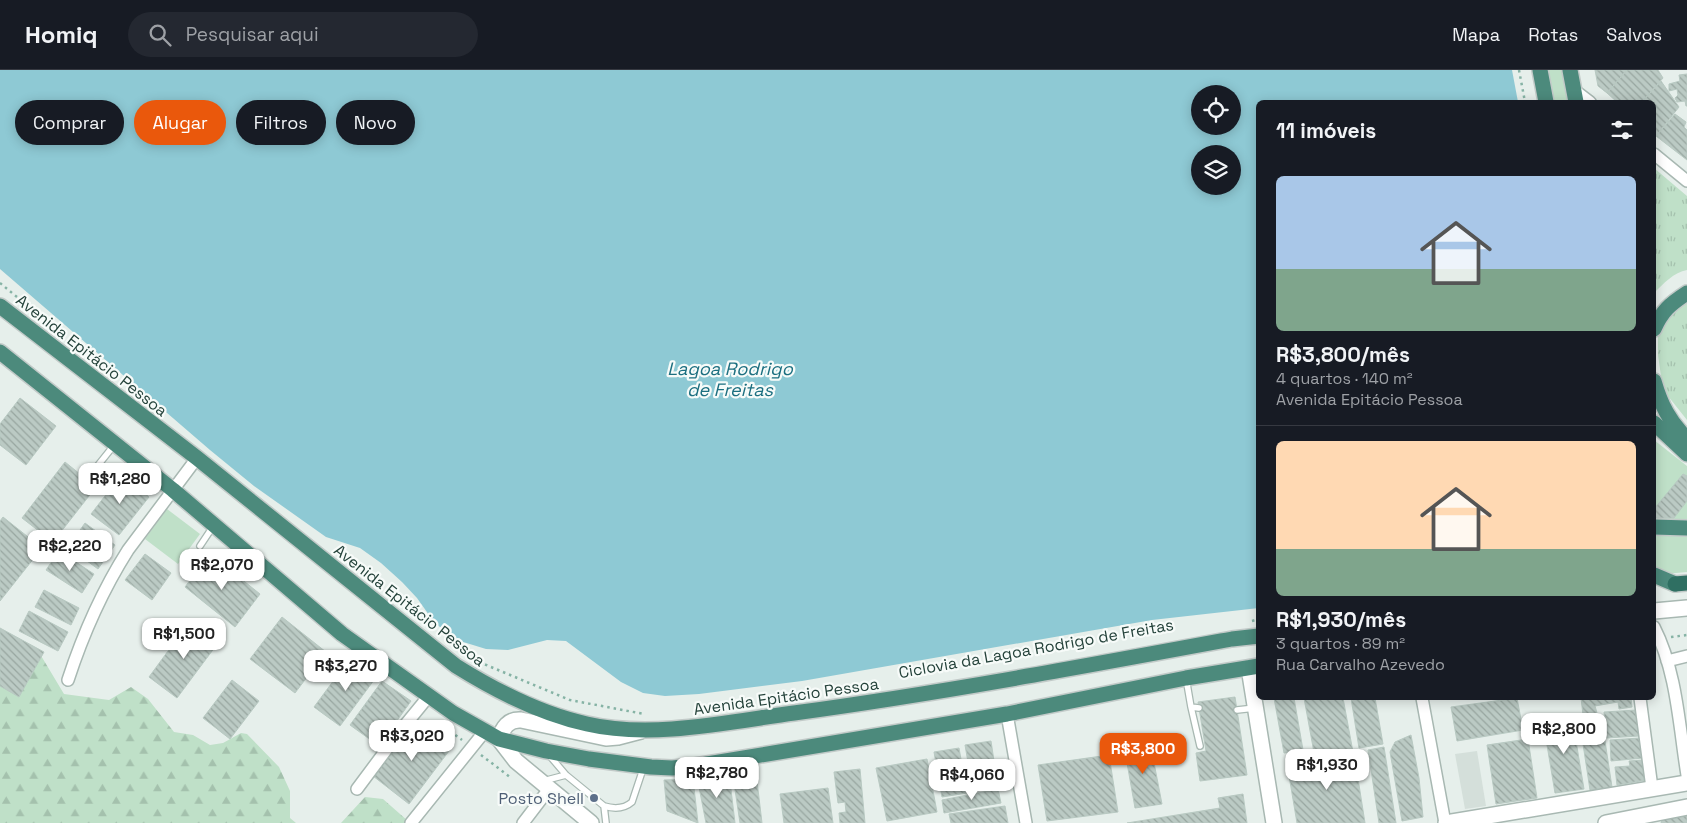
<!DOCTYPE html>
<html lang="pt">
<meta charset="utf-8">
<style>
:root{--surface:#171b24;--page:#242831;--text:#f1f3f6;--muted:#9ea1a6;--line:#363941;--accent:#ea580c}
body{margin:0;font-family:"Space Grotesk",sans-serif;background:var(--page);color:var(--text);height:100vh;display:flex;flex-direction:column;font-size:19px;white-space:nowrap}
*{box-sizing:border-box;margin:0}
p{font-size:16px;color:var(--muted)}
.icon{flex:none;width:28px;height:28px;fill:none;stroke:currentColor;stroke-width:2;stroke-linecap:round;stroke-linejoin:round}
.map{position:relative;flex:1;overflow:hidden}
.drawer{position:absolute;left:1256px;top:30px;width:400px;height:600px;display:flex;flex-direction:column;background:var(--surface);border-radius:8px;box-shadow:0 2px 12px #0003}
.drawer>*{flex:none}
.top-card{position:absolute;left:15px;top:30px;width:475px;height:45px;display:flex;gap:10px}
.fabs{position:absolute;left:1191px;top:15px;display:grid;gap:10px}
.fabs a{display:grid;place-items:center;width:50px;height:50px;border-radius:50%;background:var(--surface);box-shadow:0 2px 12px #0003;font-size:25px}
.price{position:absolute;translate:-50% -42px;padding:0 11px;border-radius:10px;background:#fff;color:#222;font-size:16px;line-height:32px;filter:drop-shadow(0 1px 2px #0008)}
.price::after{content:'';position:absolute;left:50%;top:30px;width:15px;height:11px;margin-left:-8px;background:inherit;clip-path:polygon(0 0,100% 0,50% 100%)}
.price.current{background:var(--accent);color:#fff}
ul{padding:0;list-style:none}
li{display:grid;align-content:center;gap:10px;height:265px;padding:0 20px}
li+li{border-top:1px solid var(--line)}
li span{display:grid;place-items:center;height:155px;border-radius:8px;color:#555}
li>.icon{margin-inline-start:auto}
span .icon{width:90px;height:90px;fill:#fffc;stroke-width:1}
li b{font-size:21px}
h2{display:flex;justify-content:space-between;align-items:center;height:60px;padding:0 20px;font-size:21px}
.tag{padding:0 18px;border-radius:22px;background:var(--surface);box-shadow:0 2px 12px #0003;font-size:18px;line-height:45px}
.tag.current{background:var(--accent);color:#fff}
header{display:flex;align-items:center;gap:30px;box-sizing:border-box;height:70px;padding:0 25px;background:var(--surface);border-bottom:1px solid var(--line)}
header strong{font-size:24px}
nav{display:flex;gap:28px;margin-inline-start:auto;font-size:18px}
.search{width:350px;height:45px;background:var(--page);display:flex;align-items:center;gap:12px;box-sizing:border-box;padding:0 18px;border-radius:28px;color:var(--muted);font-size:19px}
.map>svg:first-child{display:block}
.built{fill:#d4dfda}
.grass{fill:#bfe0c8}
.forest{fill:url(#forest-firs)}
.park{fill:url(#park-tufts)}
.water{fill:#8ec9d4;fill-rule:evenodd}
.building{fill:url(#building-back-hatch);stroke:#b8c9c2}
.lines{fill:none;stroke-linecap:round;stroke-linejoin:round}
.service-casing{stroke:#a8b8b2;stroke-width:8}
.minor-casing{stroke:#a8b8b2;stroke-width:14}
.tertiary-casing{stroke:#a8b8b2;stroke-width:18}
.trunk-casing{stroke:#c2cac8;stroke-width:18}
.motorway-casing{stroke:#c2cac8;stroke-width:18}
.path{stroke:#86b3a5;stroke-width:2.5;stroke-dasharray:2.5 4;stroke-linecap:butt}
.service{stroke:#fff;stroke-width:5.5}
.minor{stroke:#fff;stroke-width:11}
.tertiary{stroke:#fff;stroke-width:15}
.trunk{stroke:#4c8a7c;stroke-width:15}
.motorway{stroke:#2f6f62;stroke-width:15}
.service-dot{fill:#5c6f8a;stroke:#f7fbf9;stroke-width:2}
.labels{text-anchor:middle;stroke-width:4.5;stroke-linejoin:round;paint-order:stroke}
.street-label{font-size:16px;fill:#24423a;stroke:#f7fbf9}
.service-label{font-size:16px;fill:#4e5e75;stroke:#f7fbf9;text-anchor:end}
.water-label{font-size:18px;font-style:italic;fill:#1c6f80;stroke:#f7fbf9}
</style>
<header>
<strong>Homiq</strong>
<div class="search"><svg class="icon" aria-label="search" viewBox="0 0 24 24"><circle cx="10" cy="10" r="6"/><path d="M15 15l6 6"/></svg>Pesquisar aqui</div>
<nav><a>Mapa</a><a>Rotas</a><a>Salvos</a></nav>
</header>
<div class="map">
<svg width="1687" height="753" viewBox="0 0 1687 753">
<defs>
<pattern id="forest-firs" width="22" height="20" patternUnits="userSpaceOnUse" patternTransform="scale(1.25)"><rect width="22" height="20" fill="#bfe0c8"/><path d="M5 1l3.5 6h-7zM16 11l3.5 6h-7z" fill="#a4c1ad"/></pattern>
<pattern id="park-tufts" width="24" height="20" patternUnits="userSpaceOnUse" patternTransform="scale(1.25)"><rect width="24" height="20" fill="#bfe0c8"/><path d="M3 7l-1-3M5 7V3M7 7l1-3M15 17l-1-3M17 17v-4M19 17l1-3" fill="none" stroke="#a4c1ad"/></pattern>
<pattern id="building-back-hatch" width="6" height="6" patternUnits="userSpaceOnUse" patternTransform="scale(1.25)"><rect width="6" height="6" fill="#bbcac4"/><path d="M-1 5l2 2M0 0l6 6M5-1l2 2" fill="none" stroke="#98a6a0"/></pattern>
</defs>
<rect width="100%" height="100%" fill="#e6efeb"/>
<path class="built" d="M1477,681L1486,736L1465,739L1455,684Z"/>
<path class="grass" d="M1544,0H1563L1568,32H1550Z
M1654,370L1687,396V502L1654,505Z
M167,439L200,464L178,494L145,469Z"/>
<path class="forest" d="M40,584L64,624L109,630L131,617L148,629L174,662L193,665L210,675L223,673L241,663L247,664L279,697L290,721V748L296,753H0V610Z
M365,727L383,729L408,751V753H341Z"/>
<path class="park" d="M1654,98L1687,126V200C1674,202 1663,214 1654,223Z
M1687,221V350L1668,326L1661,306L1658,285V262Z"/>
<path class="water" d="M0,0H1512L1518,32H1259V538L1152,550L802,611L699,624L665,626L643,623L621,612L566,571L547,570L508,580L486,579L460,571L446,562L434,552L417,528L402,512L381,493L360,478L326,467L254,416L210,380L0,199ZM1200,24H1232V56H1200ZM1200,84H1232V116H1200Z"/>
<path class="building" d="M1595,0H1627L1607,23L1598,16Z
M1627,0H1658L1663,8L1642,32H1617L1607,23Z
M1687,4V36H1686L1685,31L1677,32L1675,28L1678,25L1677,19L1669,21V14L1680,11L1679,5Z
M1661,11L1679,37L1656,66L1654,64V32H1642Z
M1675,44L1686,52L1684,57L1687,60V90L1656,66Z
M20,328L56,356L26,395L0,375V354Z
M65,392L96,417L53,472L22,448Z
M122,404L149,427L119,465L91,444Z
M1683,404L1687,406V431L1674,448H1654V439Z
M3,447L42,478L0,531V451Z
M85,453L115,475L98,499L68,477Z
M59,481L94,504L82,523L46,500Z
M145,484L171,503L152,530L125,510Z
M210,484L260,524L235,557L185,517Z
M44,520L79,538L71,555L35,537Z
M29,541L68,562L58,581L19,561Z
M282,547L326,582L295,623L250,589Z
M190,551L218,573L177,628L149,607Z
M0,558L44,582L19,627L0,616Z
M351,587L377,606L340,656L314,637Z
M232,610L259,631L230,669L203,648Z
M382,611L411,631L379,676L350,655Z
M1235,627L1247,705L1200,711L1196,683L1206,681L1198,632Z
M1274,628H1294L1303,680L1284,683Z
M1304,628H1343L1353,682L1315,688Z
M1351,628H1375L1383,674L1359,678Z
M1517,628L1523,660L1457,671L1451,637Z
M1581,628H1631L1632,637L1619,639L1618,632L1595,636L1597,643L1583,645Z
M1637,640L1639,666L1606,668L1604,642Z
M1596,644L1602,655L1604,670L1590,672L1589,669H1586L1582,646Z
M1572,647L1584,719L1555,723L1543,651Z
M416,649L452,677L409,734L373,706Z
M1411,665L1419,708L1423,747L1402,751L1390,682L1395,672Z
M1640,668L1643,688L1611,691L1610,670Z
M1528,669L1537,728L1496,734L1487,675Z
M991,671L998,717L973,721L965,675Z
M1605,671L1612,717L1590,720L1583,674Z
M1150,672L1162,734L1135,738L1124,676Z
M1384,677L1396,753H1379L1368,680Z
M959,678L967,723L942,727L934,682Z
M1354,683L1365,753H1297L1287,694Z
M1109,685L1118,742L1047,751L1038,695Z
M927,689L937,742L887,751L876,698Z
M1643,690L1646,710L1617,715L1615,697L1630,696L1629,691Z
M860,699L865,753H840L839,743L846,742L845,732L838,733L834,702Z
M729,703L735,753H706L697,707Z
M693,709L698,753L667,741L664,710Z
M757,711L762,753H740L734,713Z
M828,718L833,753H784L780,724Z
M998,719L1001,733L944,743L942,730Z
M1243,724L1247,753H1127L1220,738L1218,728Z
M1005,736L1008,753H951L949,744Z
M1687,744V753H1661L1662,750Z"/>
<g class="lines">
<g class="service-casing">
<path id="service" d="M91,404L115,374
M200,476L214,455
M1186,608L1191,637L1199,638
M1191,637L1200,676
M1237,640L1255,638
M549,685L566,705L604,736C614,739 624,739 632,732L644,696
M543,711L566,705
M604,736L606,753"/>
</g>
<g class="minor-casing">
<path id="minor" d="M1573,19L1590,32
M1654,84L1687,111
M1654,557C1677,602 1679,656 1687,705
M1667,591L1687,586
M68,610C83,564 102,521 128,480L197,388
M1422,628L1445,753
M1640,628L1652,718
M1007,644L1026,753
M357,719L401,660L428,627
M411,753L485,661
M523,753L549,719"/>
</g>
<g class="tertiary-casing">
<path id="tertiary" d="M1654,541L1687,538
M1249,598L1274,753
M591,753L516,691L499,669C503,658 508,649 521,650L606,668L618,667L641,661
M1446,753L1687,713
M1606,753L1687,737"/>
</g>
<g class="trunk-casing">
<path id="trunk" d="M1540,0L1546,32
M1570,0L1576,32
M0,236L197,388L456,596C496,621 540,644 587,654C651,669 729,652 794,643C941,623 1086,596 1232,569L1259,566
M1654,259C1662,241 1670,234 1687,223
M0,282L173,420L342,564L453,643L499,669L546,681L589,689L651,697L672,698L695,696L1007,644L1186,608L1259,596
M1654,311C1661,335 1669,351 1687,369
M1654,353L1687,384
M1654,457L1687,458
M1654,505L1675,514"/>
</g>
<g class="motorway-casing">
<path id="motorway" d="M1675,514L1687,513"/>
</g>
<path class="path" d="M1519,0L1525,32
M0,213L57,260
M1252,551L1259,549
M1671,567L1687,565
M479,592L570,630L644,644
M710,639L722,637
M445,657L462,670
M481,685L510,707"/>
<use href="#service" class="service"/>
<use href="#minor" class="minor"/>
<use href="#tertiary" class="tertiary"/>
<use href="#trunk" class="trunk"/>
<use href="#motorway" class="motorway"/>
</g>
<circle class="service-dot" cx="594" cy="728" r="5"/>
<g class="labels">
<g class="street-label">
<text transform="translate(92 285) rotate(38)" y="6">Avenida Epitácio Pessoa</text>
<text transform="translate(410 535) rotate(38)" y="6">Avenida Epitácio Pessoa</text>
<text transform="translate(1036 578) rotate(-10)" y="6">Ciclovia da Lagoa Rodrigo de Freitas</text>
<text transform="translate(786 626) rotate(-8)" y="6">Avenida Epitácio Pessoa</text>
</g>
<g class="service-label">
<text x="584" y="734">Posto Shell</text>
</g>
<g class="water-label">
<text x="730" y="305">Lagoa Rodrigo<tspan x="730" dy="21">de Freitas</tspan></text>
</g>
</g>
</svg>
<div class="fabs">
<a><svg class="icon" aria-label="locate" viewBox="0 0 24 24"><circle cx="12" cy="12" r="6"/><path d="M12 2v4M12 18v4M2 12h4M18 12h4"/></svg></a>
<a><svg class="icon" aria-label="layers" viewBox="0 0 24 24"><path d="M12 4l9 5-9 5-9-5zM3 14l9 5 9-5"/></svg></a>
</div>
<b class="price" style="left:120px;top:435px">R$1,280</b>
<b class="price" style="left:70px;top:502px">R$2,220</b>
<b class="price" style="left:222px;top:521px">R$2,070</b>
<b class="price" style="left:184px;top:590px">R$1,500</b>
<b class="price" style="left:346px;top:622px">R$3,270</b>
<b class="price" style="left:1564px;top:685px">R$2,800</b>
<b class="price" style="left:412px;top:692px">R$3,020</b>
<b class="price current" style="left:1143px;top:705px">R$3,800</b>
<b class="price" style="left:1327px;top:721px">R$1,930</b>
<b class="price" style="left:717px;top:729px">R$2,780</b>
<b class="price" style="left:972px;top:731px">R$4,060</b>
<div class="top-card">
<a class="tag">Comprar</a>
<a class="tag current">Alugar</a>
<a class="tag">Filtros</a>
<a class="tag">Novo</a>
</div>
<section class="drawer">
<h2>11 imóveis<svg class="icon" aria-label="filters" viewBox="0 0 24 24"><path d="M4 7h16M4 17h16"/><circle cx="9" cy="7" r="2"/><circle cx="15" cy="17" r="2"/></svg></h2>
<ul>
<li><span style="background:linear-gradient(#a9c7e8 60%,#7fa58c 0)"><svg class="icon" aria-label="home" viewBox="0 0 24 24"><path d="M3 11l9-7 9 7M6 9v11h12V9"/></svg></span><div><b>R$3,800/mês</b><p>4 quartos · 140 m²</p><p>Avenida Epitácio Pessoa</p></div></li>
<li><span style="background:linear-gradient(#ffd9b3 70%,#7fa58c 0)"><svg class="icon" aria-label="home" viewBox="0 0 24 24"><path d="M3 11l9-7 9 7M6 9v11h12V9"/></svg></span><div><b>R$1,930/mês</b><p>3 quartos · 89 m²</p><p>Rua Carvalho Azevedo</p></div></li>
</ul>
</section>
</div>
